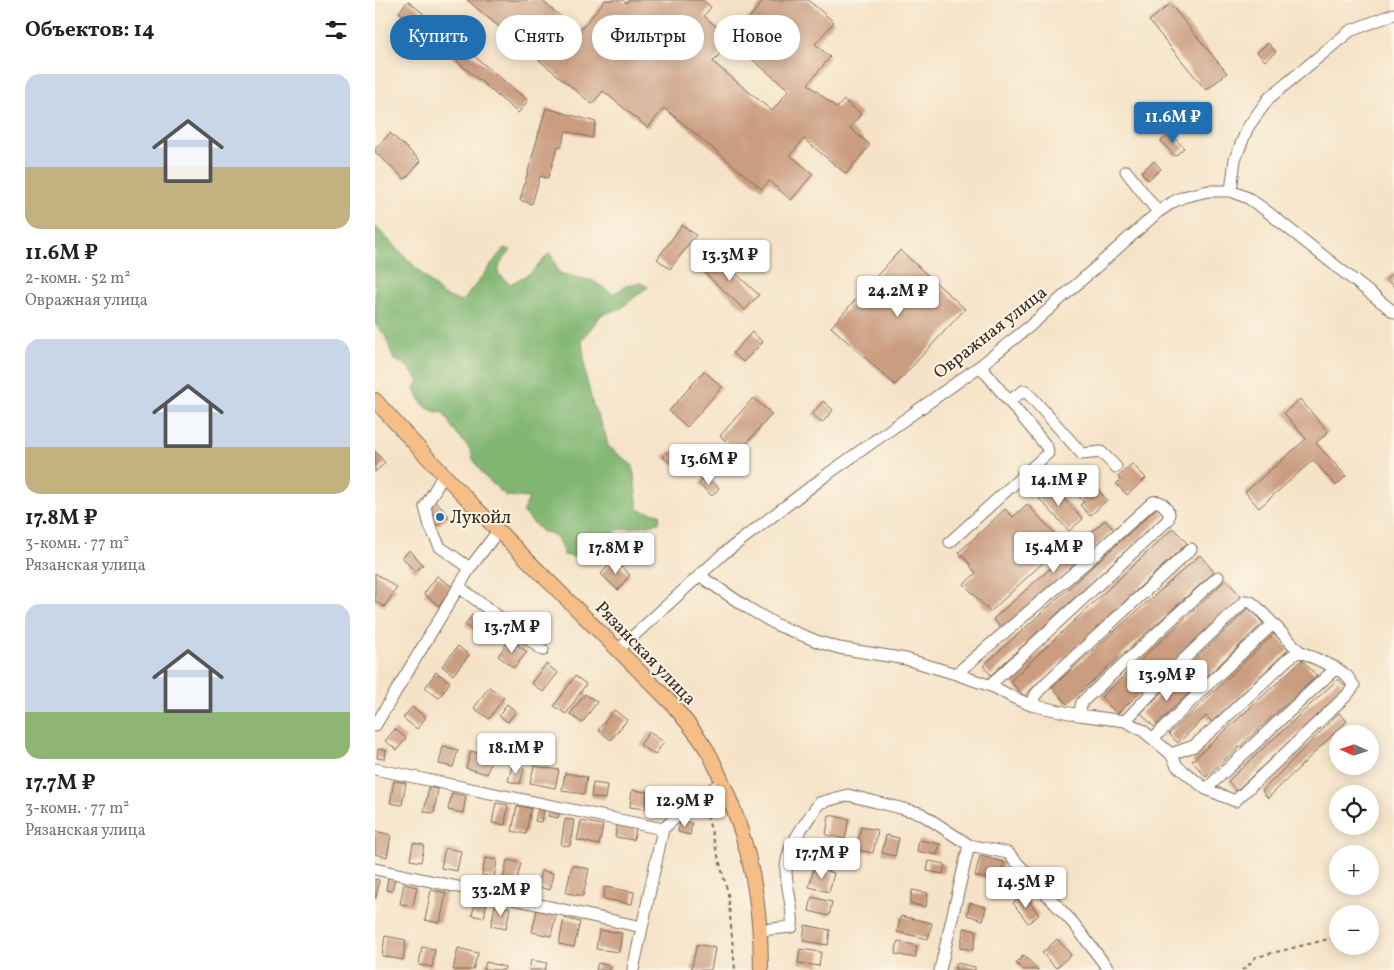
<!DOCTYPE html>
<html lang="ru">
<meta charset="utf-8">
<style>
:root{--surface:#fff;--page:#f6f6f6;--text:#202124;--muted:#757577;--accent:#1f6fb2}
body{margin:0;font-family:Vollkorn,serif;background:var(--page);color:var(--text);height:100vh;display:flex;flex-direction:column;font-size:19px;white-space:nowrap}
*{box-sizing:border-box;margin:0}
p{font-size:16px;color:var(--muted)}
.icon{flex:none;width:28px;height:28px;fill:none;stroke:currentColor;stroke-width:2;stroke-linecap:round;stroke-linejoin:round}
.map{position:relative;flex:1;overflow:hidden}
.sheet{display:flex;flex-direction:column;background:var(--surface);width:375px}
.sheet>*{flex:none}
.top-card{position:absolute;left:15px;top:15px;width:475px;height:45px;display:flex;gap:10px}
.needle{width:32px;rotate:273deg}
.buttons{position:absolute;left:954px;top:725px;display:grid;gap:10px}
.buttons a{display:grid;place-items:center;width:50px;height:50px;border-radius:50%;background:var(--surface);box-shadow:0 2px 12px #0003;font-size:25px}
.price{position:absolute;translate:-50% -42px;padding:0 11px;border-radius:5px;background:#fff;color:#222;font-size:16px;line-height:32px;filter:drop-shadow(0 1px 2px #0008)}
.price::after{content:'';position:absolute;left:50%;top:30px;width:15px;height:11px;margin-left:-8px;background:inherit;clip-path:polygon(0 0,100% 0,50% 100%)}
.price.on{background:var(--accent);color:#fff}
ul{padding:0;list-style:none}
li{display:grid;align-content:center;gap:10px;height:265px;padding:0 25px}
li span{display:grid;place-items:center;height:155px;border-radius:15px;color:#555}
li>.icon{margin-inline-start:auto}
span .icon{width:90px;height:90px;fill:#fffc;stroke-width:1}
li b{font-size:21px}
h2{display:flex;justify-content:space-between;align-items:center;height:60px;padding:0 25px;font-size:21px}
.pill{padding:0 18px;border-radius:22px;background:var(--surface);box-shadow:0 2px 12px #0003;font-size:18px;line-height:45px}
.pill.on{background:var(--accent);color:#fff}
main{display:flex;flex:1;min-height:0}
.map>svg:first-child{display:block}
.forest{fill:#80b672;stroke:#5e7048}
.building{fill:#ca9d80}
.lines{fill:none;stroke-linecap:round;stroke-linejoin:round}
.minor-casing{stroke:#7c6b5a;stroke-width:13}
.major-casing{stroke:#7c6b5a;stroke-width:16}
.path{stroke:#7c6b5a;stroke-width:2;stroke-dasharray:4 4;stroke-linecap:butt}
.minor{stroke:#fff;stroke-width:11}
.major{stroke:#f6be87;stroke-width:14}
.poi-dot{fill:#1f6fb2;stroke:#fcf5e5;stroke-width:2}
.labels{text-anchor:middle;stroke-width:4;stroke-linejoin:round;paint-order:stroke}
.street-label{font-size:18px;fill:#3b2a1e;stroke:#fcf5e5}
.poi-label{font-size:18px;fill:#3b2a1e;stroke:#fcf5e5;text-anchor:start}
</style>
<main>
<section class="sheet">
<h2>Объектов: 14<svg class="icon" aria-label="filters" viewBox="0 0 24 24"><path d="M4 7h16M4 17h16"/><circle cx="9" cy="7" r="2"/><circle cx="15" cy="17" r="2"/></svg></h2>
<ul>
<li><span style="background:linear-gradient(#c9d6e8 60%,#c2b280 0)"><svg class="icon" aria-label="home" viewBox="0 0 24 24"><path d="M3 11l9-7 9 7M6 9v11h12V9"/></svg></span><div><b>11.6M ₽</b><p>2-комн. · 52 m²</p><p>Овражная улица</p></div></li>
<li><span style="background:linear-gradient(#c9d6e8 70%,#c2b280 0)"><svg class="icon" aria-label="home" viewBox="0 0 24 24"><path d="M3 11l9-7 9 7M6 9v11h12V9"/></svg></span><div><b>17.8M ₽</b><p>3-комн. · 77 m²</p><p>Рязанская улица</p></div></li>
<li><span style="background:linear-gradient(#c9d6e8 70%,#8fb573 0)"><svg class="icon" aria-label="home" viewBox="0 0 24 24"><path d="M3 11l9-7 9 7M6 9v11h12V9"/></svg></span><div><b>17.7M ₽</b><p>3-комн. · 77 m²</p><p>Рязанская улица</p></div></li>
</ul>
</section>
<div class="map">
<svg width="1019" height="970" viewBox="0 0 1019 970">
<rect width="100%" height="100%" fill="#fcf5e5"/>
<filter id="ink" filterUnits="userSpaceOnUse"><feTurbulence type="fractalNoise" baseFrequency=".02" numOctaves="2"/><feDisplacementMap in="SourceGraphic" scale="10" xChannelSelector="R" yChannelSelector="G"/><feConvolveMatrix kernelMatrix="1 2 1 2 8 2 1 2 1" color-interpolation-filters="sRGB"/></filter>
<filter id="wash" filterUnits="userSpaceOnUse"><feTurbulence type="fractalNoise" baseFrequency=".0096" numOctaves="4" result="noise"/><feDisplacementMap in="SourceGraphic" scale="20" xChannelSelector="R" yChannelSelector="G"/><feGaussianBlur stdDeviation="1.12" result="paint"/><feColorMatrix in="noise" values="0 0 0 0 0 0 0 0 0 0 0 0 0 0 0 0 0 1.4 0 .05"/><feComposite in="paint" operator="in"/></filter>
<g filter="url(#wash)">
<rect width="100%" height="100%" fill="#f5e3c8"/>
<path class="forest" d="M0,226L68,295L87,302L129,248L136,250L125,264L123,273L135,284L154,274L175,253L184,273L218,281L238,294L251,286L265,283L273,287L246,308L226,315L207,340L211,377L218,405L230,433L233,446L258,466L263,510L285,514L284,523L242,530L226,546L214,547L200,557L189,555C185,543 181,531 167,532L148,512L154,498L131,496L109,476L98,459L96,451L76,426L69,413C51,411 45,404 40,387L44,381L30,364L19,360L10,335L0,324Z"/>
<g id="blocks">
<path class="building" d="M92,0H166L204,32L230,0H248L251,3L254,0H328L336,7L329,16L356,39L338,62L397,111L414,90L367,51L374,42L362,32L389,0H433L459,22L440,44L455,57L433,84L462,108L469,100L486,114L475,128L495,145L471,174L429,139L415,155L438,174L416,200L394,181L387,189L289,108L273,128L228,91L217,104Z
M33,1L153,101L143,113L24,12Z
M795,4L852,73L831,90L774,21Z
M893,43L901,52L890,61L882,52Z
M171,108L221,122L217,138L191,131L186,147L183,146L173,178L165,176L157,204L145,200Z
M15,133L46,161L30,179L0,152V149Z
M795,133L809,148L800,156L786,141Z
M779,161L786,169L773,180L766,172Z
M307,225L321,235L295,269L282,259Z
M525,250L590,309L520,385L456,327Z
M340,254L384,295L370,310L326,270Z
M1019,271V287L1011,280Z
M377,332L388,342L368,362L358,353Z
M329,371L347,387L312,427L294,411Z
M378,398L397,414L364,452L345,436Z
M925,399L953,432L941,443L971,476L961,486L938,460L884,508L870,492L931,439L909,413Z
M448,401L458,410L447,423L437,414Z
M295,450L304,458L298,465L288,457Z
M0,451L10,463L0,472Z
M757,464L771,478L752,495L741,484L745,480L743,477Z
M709,474L732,500L715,516L705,505L709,502L701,494L710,487L703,479Z
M330,476L344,488L337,496L324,484Z
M674,483L708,519L694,531L661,495Z
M54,495L74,516L63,526L44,505Z
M652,504L685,539L670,553L674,557L615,612L589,584L601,573L595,566L596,565L584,552L630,509L638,517Z
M783,507L790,515L616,675L608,666Z
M730,520L739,530L627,629L618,619Z
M798,528L812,543L649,696L635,681Z
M238,536L251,538L249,550L236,548Z
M35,550L48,565L40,572L27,557Z
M825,555L839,572L692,704L677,687Z
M238,560L255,575L243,590L226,574Z
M0,573L22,588L9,607L0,601Z
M62,576L78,587L64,606L49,594Z
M851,580L867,597L742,714L726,697Z
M874,608L888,623L825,683L811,668Z
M97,615L117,628L111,639L90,625Z
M899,634L914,649L837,722L831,716L803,743L794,734Z
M135,639L152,652L139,668L123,656Z
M83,646L94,655L78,675L67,666Z
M927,660L942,676L831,777L817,761Z
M171,664L183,673L168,692L156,683Z
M61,672L75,682L64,698L50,688Z
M200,676L211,684L191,714L179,706Z
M804,676L817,690L779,727L766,713Z
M963,679L972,688L861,791L853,781Z
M114,687L129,697L114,719L99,708Z
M210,694L222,702L207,723L195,714Z
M132,704L141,711L133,722L124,716Z
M37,707L51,717L42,729L28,718Z
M239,710L252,720L236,740L223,730Z
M964,713L972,721L893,798L887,791Z
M20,729L31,738L22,750L10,741Z
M274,732L289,742L280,755L265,745Z
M145,736L158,738L156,748L143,746Z
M68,746L83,750L78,767L64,764Z
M3,749L11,750L10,759L2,758Z
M96,751L117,757L112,774L91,768Z
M137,766L149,769L145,784L133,781Z
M159,766L184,770L180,788L155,783Z
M190,773L212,777L209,794L187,791Z
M19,781L31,783L27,805L15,803Z
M218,783L232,785L230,799L216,797Z
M54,787L63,789L59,813L49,812Z
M257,790L272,792L270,809L255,807Z
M77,793L91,796L88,813L73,810Z
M121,803L133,805L130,825L117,823Z
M142,806L156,808L151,834L137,831Z
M175,808L185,810L183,818L173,816Z
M163,809L169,810L166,822L160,821Z
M454,815L474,819L470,839L451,835Z
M190,819L199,820L195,846L186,845Z
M206,821L228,825L224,845L202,840Z
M305,821L317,823L315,835L303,832Z
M242,823L261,826L259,840L240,837Z
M486,827L503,830L498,853L482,850Z
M0,831L16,835L12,857L0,854Z
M511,835L524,838L520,856L507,853Z
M544,840L565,844L562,855L542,851Z
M38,843L49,845L46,862L35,860Z
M70,848L86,851L82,871L66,868Z
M605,856L629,862L624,882L600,876Z
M110,858L122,860L119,878L107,875Z
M132,860L146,863L141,883L128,880Z
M554,861L570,864L568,874L552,871Z
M197,865L214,869L208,896L191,893Z
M439,868L459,873L454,892L434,887Z
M166,871L178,873L175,890L163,887Z
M13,877L20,878L17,891L11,890Z
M0,879L4,880L1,898H0Z
M29,884L42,887L38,906L25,904Z
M230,887L259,892L257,904L228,899Z
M56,890L71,893L65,923L50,920Z
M537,890L553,893L551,907L535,904Z
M649,895L664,915L653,923L638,903Z
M437,897L457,902L454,916L434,911Z
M101,900L112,902L109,918L97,915Z
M595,903L611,907L608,920L592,915Z
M120,905L135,908L131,929L116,926Z
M162,910L181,914L176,936L157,932Z
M526,916L557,923L553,939L522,932Z
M189,918L205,922L199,947L184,944Z
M430,925L455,930L453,945L428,941Z
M589,928L602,931L598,950L585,948Z
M224,930L247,933L244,952L221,949Z
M10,936L31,940L28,960L7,956Z
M682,939L696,955L681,968L667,953Z
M523,941L542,946L540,958L520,954Z
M322,944L340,948L336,970H316Z
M47,947L60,949L57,967L44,965Z
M83,948L103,953L98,970H78Z
M425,949L446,952L444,966L423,963Z
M649,955L663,970H648L641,963Z
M156,960L172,963L170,970H154Z
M111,962L130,967L129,970H109Z
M223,963L236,966L235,970H221Z
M581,963L600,967V970H580Z"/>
</g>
</g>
<g filter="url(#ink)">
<use href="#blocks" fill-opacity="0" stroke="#7c6b5a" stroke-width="1"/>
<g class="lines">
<g class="minor-casing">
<path id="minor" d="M751,171L783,212
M856,191L860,159L873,127L894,98L975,31L1019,14
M634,401L648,391H651L707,454L726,452L741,467
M69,474L50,507L55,526L65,547L95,568
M575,542L673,453L672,447L605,366
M325,574L331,580L373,608L402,625L444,642L464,648L531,659L581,674L619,687L637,697L656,705L704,715L750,721L767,730L778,739L796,754L802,766L831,789L860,801L972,695L979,686L972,676L961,668L831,789
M84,587L168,650
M243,650L348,554L450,476L605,366L655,326L783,212L798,202L808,197L833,191H856L873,198L889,209L1019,312
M802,666L826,691
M581,674L715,559L778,502C786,500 791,507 794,513L793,520L615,685
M656,705L661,694L672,682L816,549
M704,715L707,702L843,577
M750,721L802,666L870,601L876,602L883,608L924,651
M0,726L95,568L123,531
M778,739L826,691L898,624
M796,754L819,746L844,724L913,659L924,651L961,668
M0,769L288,829
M0,869L267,927
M385,930L417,927C419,907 411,889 411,869C411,845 432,822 444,803L473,795L545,813L594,845L633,853L699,924L734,970
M258,970L288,829L315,805L347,782
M565,970L594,845"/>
</g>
<g class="major-casing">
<path id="major" d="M0,400C94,506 197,603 297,704C309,719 322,733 332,750C339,761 344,775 350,788C376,848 386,904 386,970"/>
</g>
<path class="path" d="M330,808L353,893L360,970
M980,946L991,953
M867,970L872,967L881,957L962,937"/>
<use href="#minor" class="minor"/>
<use href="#major" class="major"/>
</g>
</g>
<circle class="poi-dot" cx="65" cy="517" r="5"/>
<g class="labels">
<g class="street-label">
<text transform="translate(615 332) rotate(-38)" y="6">Овражная улица</text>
<text transform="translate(271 653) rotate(46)" y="6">Рязанская улица</text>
</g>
<g class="poi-label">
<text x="75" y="523">Лукойл</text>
</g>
</g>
</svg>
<div class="buttons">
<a><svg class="needle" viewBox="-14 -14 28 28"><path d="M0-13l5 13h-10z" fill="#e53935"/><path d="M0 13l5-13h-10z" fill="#757577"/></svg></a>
<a><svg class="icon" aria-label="locate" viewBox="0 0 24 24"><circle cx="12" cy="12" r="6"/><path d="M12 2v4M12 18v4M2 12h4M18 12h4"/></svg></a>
<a>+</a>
<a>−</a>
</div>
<b class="price on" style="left:798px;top:144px">11.6M ₽</b>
<b class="price" style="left:355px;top:282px">13.3M ₽</b>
<b class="price" style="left:523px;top:318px">24.2M ₽</b>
<b class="price" style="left:334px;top:486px">13.6M ₽</b>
<b class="price" style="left:684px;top:507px">14.1M ₽</b>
<b class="price" style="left:679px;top:574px">15.4M ₽</b>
<b class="price" style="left:241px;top:575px">17.8M ₽</b>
<b class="price" style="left:137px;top:654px">13.7M ₽</b>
<b class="price" style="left:792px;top:702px">13.9M ₽</b>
<b class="price" style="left:141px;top:775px">18.1M ₽</b>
<b class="price" style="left:310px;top:828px">12.9M ₽</b>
<b class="price" style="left:447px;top:880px">17.7M ₽</b>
<b class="price" style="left:651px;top:909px">14.5M ₽</b>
<b class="price" style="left:126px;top:917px">33.2M ₽</b>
<div class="top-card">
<a class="pill on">Купить</a>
<a class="pill">Снять</a>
<a class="pill">Фильтры</a>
<a class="pill">Новое</a>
</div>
</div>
</main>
